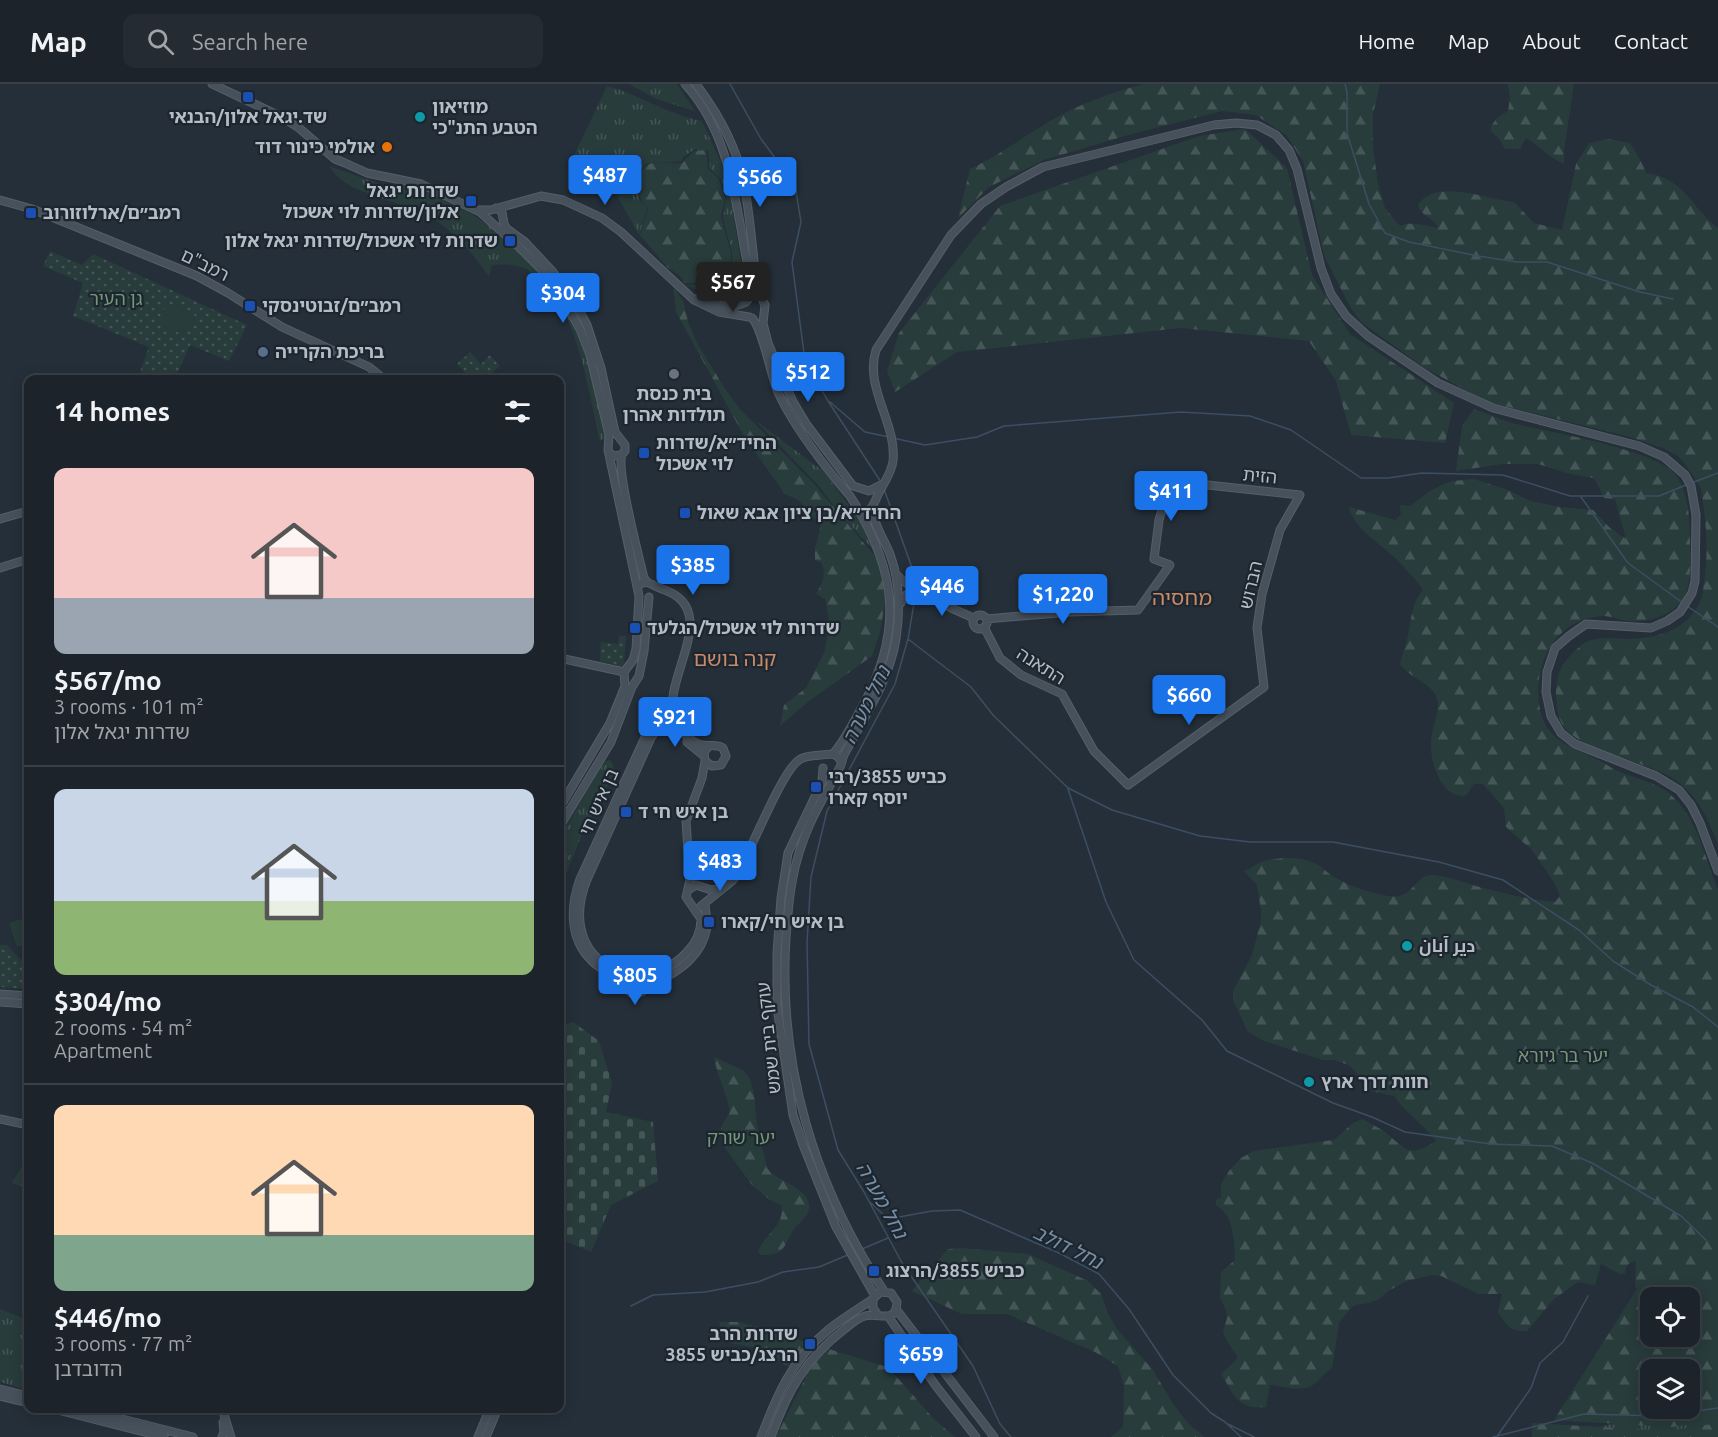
<!DOCTYPE html>
<meta charset="utf-8">
<style>
:root{--surface:#1c232b;--page:#252b33;--text:#f1f3f6;--muted:#a0a4a9;--line:#3a4047;--accent:#1a73e8}
body{margin:0;font-family:Ubuntu,Cairo,"Noto Sans Hebrew",sans-serif;background:var(--page);color:var(--text);height:100vh;display:flex;flex-direction:column;font-size:22px;white-space:nowrap}
*{box-sizing:border-box;margin:0}
p{font-size:20px;color:var(--muted)}
.icon{flex:none;width:33px;height:33px;fill:none;stroke:currentColor;stroke-width:2;stroke-linecap:round;stroke-linejoin:round}
.map{position:relative;flex:1;overflow:hidden}
.side{position:absolute;left:24px;top:291px;width:540px;height:1038px;display:flex;flex-direction:column;background:var(--surface);border-radius:12px;box-shadow:0 3px 15px #0003,0 0 0 2px var(--line)}
.side>*{flex:none}
.fabs{position:absolute;left:1640px;top:1203px;display:grid;gap:12px}
.fabs a{display:grid;place-items:center;width:60px;height:60px;border-radius:12px;background:var(--surface);box-shadow:0 3px 15px #0003,0 0 0 2px var(--line);font-size:30px}
.price{position:absolute;translate:-50% -51px;padding:0 14px;border-radius:6px;background:var(--accent);color:#fff;font-size:20px;line-height:39px;filter:drop-shadow(0 2px 3px #0008)}
.price::after{content:'';position:absolute;left:50%;top:36px;width:18px;height:14px;margin-left:-9px;background:inherit;clip-path:polygon(0 0,100% 0,50% 100%)}
.price.selected{background:#222;color:#fff}
ul{padding:0;list-style:none}
li{display:grid;align-content:center;gap:12px;height:318px;padding:0 30px}
li+li{border-top:2px solid var(--line)}
li span{display:grid;place-items:center;height:186px;border-radius:12px;color:#555}
li>.icon{margin-inline-start:auto}
span .icon{width:108px;height:108px;fill:#fffc;stroke-width:1}
li b{font-size:26px}
h2{display:flex;justify-content:space-between;align-items:center;height:72px;padding:0 30px;font-size:26px}
header{display:flex;align-items:center;gap:36px;box-sizing:border-box;height:84px;padding:0 30px;background:var(--surface);border-bottom:2px solid var(--line)}
header strong{font-size:28px}
nav{display:flex;gap:33px;margin-inline-start:auto;font-size:21px}
.search{width:420px;height:54px;background:var(--page);display:flex;align-items:center;gap:15px;box-sizing:border-box;padding:0 21px;border-radius:12px;color:var(--muted);font-size:22px}
.map>svg:first-child{display:block}
.grass{fill:url(#grass-tufts)}
.forest{fill:url(#forest-firs);fill-rule:evenodd}
.cemetery{fill:url(#cemetery-stones)}
.park{fill:url(#park-dots)}
.garden{fill:#283c3b}
.lines{fill:none;stroke-linecap:round;stroke-linejoin:round}
.stream{stroke:#3c4e61;stroke-width:1.5}
.secondary-casing{stroke:#565f68;stroke-width:9}
.secondary{stroke:#47515c;stroke-width:7}
.transit-dot{fill:#1a4fb4;stroke:#1d262f;stroke-width:2}
.culture-dot{fill:#0f9aa8;stroke:#1d262f;stroke-width:2}
.food-dot{fill:#e8710a;stroke:#1d262f;stroke-width:2}
.service-dot{fill:#5c6f8a;stroke:#1d262f;stroke-width:2}
.worship-dot{fill:#6b7280;stroke:#1d262f;stroke-width:2}
.labels{text-anchor:middle;stroke-width:4.5;stroke-linejoin:round;paint-order:stroke}
.poi-label{font-size:18px;font-weight:bold;fill:#b4bcc5;stroke:#1d262f;text-anchor:start}
.street-label{font-size:18px;fill:#b4bcc5;stroke:#1d262f}
.park-label{font-size:18px;fill:#749979;stroke:#1d262f}
.neighbourhood-label{font-size:20px;fill:#ca8b6a;stroke:#1d262f}
.water-label{font-size:20px;font-style:italic;fill:#778fa6;stroke:#1d262f}
.quarter-label{font-size:21px;fill:#ca8b6a;stroke:#1d262f}
</style>
<header>
<strong>Map</strong>
<div class="search"><svg class="icon" aria-label="search" viewBox="0 0 24 24"><circle cx="10" cy="10" r="6"/><path d="M15 15l6 6"/></svg>Search here</div>
<nav><a>Home</a><a>Map</a><a>About</a><a>Contact</a></nav>
</header>
<div class="map">
<svg width="1718" height="1353" viewBox="0 0 1718 1353">
<defs>
<pattern id="grass-tufts" width="24" height="20" patternUnits="userSpaceOnUse" patternTransform="scale(1.5)"><rect width="24" height="20" fill="#283c3b"/><path d="M3 7l-1-3M5 7V3M7 7l1-3M15 17l-1-3M17 17v-4M19 17l1-3" fill="none" stroke="#455656"/></pattern>
<pattern id="forest-firs" width="22" height="20" patternUnits="userSpaceOnUse" patternTransform="scale(1.5)"><rect width="22" height="20" fill="#283c3b"/><path d="M5 1l3.5 6h-7zM16 11l3.5 6h-7z" fill="#455656"/></pattern>
<pattern id="cemetery-stones" width="16" height="16" patternUnits="userSpaceOnUse" patternTransform="scale(1.5)"><rect width="16" height="16" fill="#283c3b"/><path d="M2 7V4a2 2 0 0 1 4 0v3zM10 15v-3a2 2 0 0 1 4 0v3z" fill="#455656"/></pattern>
<pattern id="park-dots" width="8" height="8" patternUnits="userSpaceOnUse" patternTransform="scale(1.5)"><rect width="8" height="8" fill="#283c3b"/><path d="M2 2h.1M6 6h.1" fill="none" stroke="#455656" stroke-width="1.8" stroke-linecap="round"/></pattern>
</defs>
<rect width="100%" height="100%" fill="#252f39"/>
<path class="grass" d="M629,0H677L695,27L656,15Z
M607,2C641,11 666,30 702,37L725,87L730,108L745,205C734,231 703,210 687,200L732,206V168L723,134L726,113L721,95L710,85L708,66L701,68L695,65L683,73L682,77C669,79 658,77 645,80L637,92L639,115L646,122L647,126L639,151L608,95L599,89L571,78Z
M329,82L391,104L394,99C462,112 538,168 570,230C589,268 596,312 606,354L600,357C588,307 576,207 524,184C513,180 503,180 492,181L489,192C473,170 455,148 431,133C402,116 346,112 329,82Z
M756,337L823,387L859,435L876,469L841,431L818,401Z
M610,676C615,681 614,687 612,693L580,755L560,805V753L602,682L606,677Z
M28,1046V1104L12,1099L26,1075Z
M0,1225L28,1236V1306L0,1298Z
M1718,1310V1353H1563L1667,1325L1689,1324Z"/>
<path class="forest" d="M1143,0H1380L1373,30V64L1378,100L1385,124L1400,142C1412,137 1426,142 1438,144C1434,133 1421,133 1418,121C1435,93 1488,116 1514,118L1534,139L1562,146L1576,80L1589,59L1609,55L1630,59C1636,69 1642,78 1646,89C1685,94 1691,124 1718,144V761C1709,736 1699,714 1677,697C1651,677 1574,667 1561,638C1557,630 1556,616 1556,607C1556,593 1561,580 1571,571C1576,566 1582,559 1589,557C1601,553 1613,554 1625,555C1655,555 1688,547 1701,516C1703,511 1703,504 1704,499C1709,465 1706,438 1701,404L1685,380L1678,372L1663,364L1630,353L1488,318L1425,284L1361,238L1349,221L1324,171L1303,77L1287,52L1256,31L1222,27L1128,51L1044,76L989,103L958,134L970,85C1003,70 1030,47 1061,31C1087,17 1115,8 1143,0Z
M1508,0H1574L1564,67V80C1551,75 1540,63 1528,55H1525L1520,65H1505L1500,56L1491,47V42L1497,34L1508,27L1510,14Z
M1245,45L1287,84L1312,191L1350,250L1454,319L1445,359L1351,351L1336,297L1309,257L1181,244L957,268L895,308L887,287L899,249L1000,122L1199,52Z
M706,66L708,85L719,95L725,114L721,133L731,169L730,205L697,199H685L680,192L667,183L640,151L648,125C646,121 641,117 640,113C637,104 637,87 647,81C656,76 672,80 682,79L694,67Z
M673,200L684,220L688,238L698,261L727,308L740,325L814,400L879,477L882,487L885,519L880,548L872,572L809,617L780,642L784,621L806,604L824,569L830,541L825,515L816,510C823,498 826,493 822,479L815,476V464L820,445V438L810,432L807,425L798,416L785,410L744,352L676,228Z
M1474,325C1489,330 1505,338 1521,341C1551,348 1658,367 1675,390C1689,409 1690,436 1690,459C1690,471 1691,484 1689,496C1686,526 1657,539 1629,537C1621,537 1612,532 1603,532C1557,534 1534,577 1539,619C1543,657 1571,662 1600,677C1606,679 1610,684 1616,686C1632,694 1651,696 1666,707C1698,732 1703,770 1718,805V1335L1673,1343L1554,1336L1637,1205L1635,1201L1636,1177C1628,1180 1625,1181 1625,1190H1620L1601,1180L1595,1201L1578,1198L1554,1215L1527,1247C1512,1249 1505,1240 1498,1228L1502,1210H1479L1441,1192L1431,1191L1407,1197L1388,1207L1379,1215L1369,1219L1355,1221L1350,1225L1339,1239L1332,1284C1324,1289 1321,1294 1314,1300C1304,1309 1282,1302 1270,1301L1266,1323C1236,1325 1236,1313 1221,1290L1238,1274L1225,1253L1223,1247L1227,1234L1226,1226L1220,1214L1221,1188L1235,1176C1234,1157 1235,1133 1216,1121V1116L1221,1113V1100L1229,1087L1241,1074L1254,1067L1333,1056C1345,1049 1349,1038 1363,1035C1370,1040 1378,1043 1385,1048C1406,1065 1408,1075 1436,1057C1424,1040 1405,1029 1394,1012L1372,1007L1349,981L1334,976H1323L1264,957L1248,948L1233,916V907L1252,871L1261,837V827L1257,801L1244,787C1251,785 1257,779 1264,777C1281,773 1303,772 1318,781C1324,784 1329,791 1336,794C1351,803 1371,809 1388,812C1416,816 1413,789 1434,791C1453,793 1470,801 1487,805C1510,811 1532,816 1555,818L1560,812L1555,800L1532,766L1506,743L1504,724L1483,700H1474C1471,703 1469,709 1466,711C1463,713 1460,712 1457,711C1439,706 1431,678 1431,661C1430,647 1441,626 1437,614C1432,599 1409,594 1400,580C1402,571 1405,564 1407,556C1412,538 1410,520 1423,506C1415,494 1404,483 1394,473C1380,459 1353,444 1349,423L1395,436L1401,430L1400,421L1410,422L1430,407L1444,400L1453,397L1474,395L1505,405L1531,417L1560,423L1593,426L1610,444L1626,455L1615,415L1604,414L1597,399L1593,394L1570,390L1538,380H1502L1456,387L1462,342ZM1650,1214H1689V1252H1650ZM1650,1286H1689V1324H1650Z
M714,973L743,986L750,995L754,1010L757,1041L767,1084C774,1097 820,1106 807,1130C803,1137 796,1141 792,1148C783,1166 782,1171 761,1171L758,1168C763,1151 786,1142 781,1121L770,1116L752,1101L723,1061L721,1043L730,1028C727,1009 717,992 714,973Z
M961,1164L1028,1170L1088,1197L1101,1210L1108,1229L1116,1244L1153,1286L1173,1320L1188,1339L1204,1353H1111L1123,1343L1124,1302L1118,1282L1095,1268L1007,1230H962L912,1207L948,1165Z
M719,1238H738L757,1243L884,1282L894,1290L935,1336L955,1353H776L806,1293L757,1264L730,1259L721,1247Z
M1532,1339L1668,1347L1718,1339V1353H1532Z"/>
<path class="cemetery" d="M573,938L599,957L612,999L606,1028L653,1038L658,1097L611,1121L591,1168L560,1155V942Z"/>
<path class="park" d="M50,167L82,181L93,170L247,241L229,277L190,261L175,295H160L140,288L149,263L73,232L83,199L43,182Z
M470,268L481,280L490,271L500,282L485,295H471L457,280Z
M619,552H626L624,582H620L600,577L601,558L618,560Z
M0,861H7L28,884V905L0,903Z"/>
<path class="garden" d="M167,219L195,231L186,252L158,240Z
M28,833V859L17,863L9,839Z"/>
<g class="lines">
<path class="stream" d="M730,0L761,55L795,101L801,138L792,178L805,277L828,317L881,398
M1345,0L1347,9V49L1369,120L1385,149L1409,158L1478,172L1517,178H1547L1640,208L1673,215
M830,318L865,348L889,353
M893,354L925,361L977,353L1004,342L1181,328L1250,332L1291,346L1361,394H1388L1422,389L1503,391L1570,412H1659L1686,401
M1694,398L1718,389
M884,405L917,498L916,502
M1581,413L1628,479L1683,519
M915,513L908,555L895,600L827,727L811,793L807,858L809,960L838,1066L864,1108L902,1179L973,1282L1000,1340L1011,1353
M1687,522L1718,543
M908,555L971,603L993,631L1068,704L1112,726L1200,752L1250,758H1333L1439,778L1503,796L1579,846L1613,877L1651,901L1693,923L1718,943
M1068,705L1106,818L1134,876L1202,936L1227,967L1333,1019L1372,1033L1405,1048L1491,1060L1552,1062L1592,1079L1681,1132L1706,1156
M871,1119L888,1135L932,1127L960,1126L1059,1169L1099,1190L1129,1225L1173,1291L1211,1329L1225,1338L1241,1353
M862,1165L888,1154
M631,1222L653,1211L705,1208L758,1198L783,1188L819,1183L850,1170
M1228,1340L1254,1353
M1498,1351L1531,1304L1540,1279L1563,1258L1588,1212
M1493,1353L1584,1330L1661,1332L1718,1324"/>
<g class="secondary-casing">
<path id="secondary" d="M212,0L282,33L299,44L335,75L345,79L367,89L421,100L480,128L519,163L552,196L580,245L590,271L609,351L608,366L639,512L636,565L633,576L624,588
M685,0C726,45 734,105 744,162C747,180 753,199 748,216
M696,0C717,28 736,61 743,96C751,132 752,170 758,207L765,221L763,239L768,259L792,316L807,341L853,402L869,407L883,400
M0,116L32,125L197,192L228,209L282,243L369,283L385,296
M496,124L502,128L504,140L507,145L525,158L553,188L575,219L587,241L601,284L615,348L625,361V367L621,371L613,372L610,369
M478,126H491L541,112L563,116L602,134L621,148L694,216L719,228L749,233
M698,214C714,221 730,226 746,218
M752,234C763,245 770,290 778,308C792,340 827,386 850,412C896,484 905,545 862,623C853,639 845,656 833,670
M622,370C616,386 639,473 644,494L647,498
M872,424C873,440 884,455 890,470C900,497 900,528 896,555C889,598 864,633 844,671C842,675 842,680 840,683C830,702 819,720 810,740C792,780 789,811 786,854C778,981 814,1101 884,1207
M859,426C870,429 872,424 876,415C881,402 891,392 893,377C897,339 864,304 876,266L951,151L981,120L1006,103L1043,83L1214,41L1236,39L1257,41L1276,51L1289,66L1297,85L1321,184L1331,210L1346,232L1368,252L1438,299L1493,324L1639,362L1664,373L1685,391L1691,402L1696,431L1695,497L1692,509L1680,528L1667,537L1651,544L1586,540L1569,552L1555,564L1547,588L1546,608L1551,632L1561,649L1575,660L1656,692L1679,706L1691,721L1700,739L1718,787
M0,435L28,427
M0,484L28,475
M896,490C910,507 952,524 973,534
M638,502C646,494 653,502 662,505C724,525 662,594 674,632C677,644 689,657 701,661C710,663 715,659 723,664L726,672L721,681L712,682L705,677L704,668L709,662
M900,520L906,511L922,508
M973 538a7 7 0 1 1 14 0a7 7 0 1 1-14 0Z
M984,543L1000,574L1021,591L1062,610L1094,667L1128,701L1264,603L1257,544L1262,510L1280,446L1300,411L1171,397L1159,436L1154,475L1170,481L1138,526L1070,528L986,535
M560,574L624,588
M674,633L655,648L651,654L586,798C579,817 576,837 585,857C604,897 659,900 687,868C696,859 701,847 701,835L686,813L690,796L686,737L702,694L705,677
M674,633C662,631 652,642 646,651L580,795C570,823 569,855 592,877C600,885 610,889 618,896C624,901 628,910 636,910C643,909 650,901 656,898C680,887 702,872 707,843C708,835 705,827 705,820
M687,658L704,672
M823,684L822,698L788,769L781,814L777,869V923L793,1031L803,1061L836,1143L875,1212
M560,723L610,639L625,602L624,588
M560,742L611,658L632,603L639,592L644,567L649,513
M688,806L696,801L711,806L721,805
M701,822L732,797L738,789C751,766 782,687 799,676C806,671 814,672 821,671C830,670 836,668 841,677
M0,910L28,912
M0,918L28,920
M0,1035L28,1041
M896,1225L994,1353
M888,1232L936,1302L976,1353
M0,1305L28,1312
M0,1312L28,1319
M50,1324L164,1353
M79,1324L193,1353
M222,1324L231,1353
M222,1353L224,1348L223,1338
M478,1353L490,1324
M486,1353L498,1324
M761,1353C776,1313 792,1275 827,1247C841,1235 857,1226 873,1215
M771,1353C788,1306 805,1275 846,1244C852,1239 858,1234 865,1232C879,1228 896,1241 897,1218L891,1209L880,1208L873,1215V1224L878,1231"/>
</g>
<use href="#secondary" class="secondary"/>
</g>
<g class="transit-dot">
<rect x="242" y="7" width="12" height="12" rx="3"/>
<rect x="465" y="111" width="12" height="12" rx="3"/>
<rect x="25" y="123" width="12" height="12" rx="3"/>
<rect x="504" y="151" width="12" height="12" rx="3"/>
<rect x="244" y="216" width="12" height="12" rx="3"/>
<rect x="638" y="363" width="12" height="12" rx="3"/>
<rect x="679" y="423" width="12" height="12" rx="3"/>
<rect x="629" y="538" width="12" height="12" rx="3"/>
<rect x="810" y="697" width="12" height="12" rx="3"/>
<rect x="620" y="722" width="12" height="12" rx="3"/>
<rect x="703" y="832" width="12" height="12" rx="3"/>
<rect x="868" y="1181" width="12" height="12" rx="3"/>
<rect x="804" y="1254" width="12" height="12" rx="3"/>
</g>
<g class="culture-dot">
<circle cx="420" cy="33" r="6"/>
<circle cx="1407" cy="862" r="6"/>
<circle cx="1309" cy="998" r="6"/>
</g>
<circle class="food-dot" cx="387" cy="63" r="6"/>
<circle class="service-dot" cx="263" cy="268" r="6"/>
<circle class="worship-dot" cx="674" cy="290" r="6"/>
<g class="labels">
<g class="poi-label">
<text x="432" y="29">מוזיאון<tspan x="432" dy="21">הטבע התנ"כי</tspan></text>
<text x="248" y="39" text-anchor="middle">שד.יגאל אלון/הבנאי</text>
<text x="375" y="69" text-anchor="end">אולמי כינור דוד</text>
<text x="459" y="113" text-anchor="end">שדרות יגאל<tspan x="459" dy="21">אלון/שדרות לוי אשכול</tspan></text>
<text x="43" y="135">רמב״ם/ארלוזורוב</text>
<text x="498" y="163" text-anchor="end">שדרות לוי אשכול/שדרות יגאל אלון</text>
<text x="262" y="228">רמב״ם/זבוטינסקי</text>
<text x="275" y="274">בריכת הקרייה</text>
<text x="674" y="316" text-anchor="middle">בית כנסת<tspan x="674" dy="21">תולדות אהרן</tspan></text>
<text x="656" y="365">החיד״א/שדרות<tspan x="656" dy="21">לוי אשכול</tspan></text>
<text x="697" y="435">החיד״א/בן ציון אבא שאול</text>
<text x="647" y="550">שדרות לוי אשכול/הגלעד</text>
<text x="828" y="699">כביש 3855/רבי<tspan x="828" dy="21">יוסף קארו</tspan></text>
<text x="638" y="734">בן איש חי ד</text>
<text x="721" y="844">בן איש חי/קארו</text>
<text x="1419" y="868">دير آبان</text>
<text x="1321" y="1004">חוות דרך ארץ</text>
<text x="886" y="1193">כביש 3855/הרצוג</text>
<text x="798" y="1256" text-anchor="end">שדרות הרב<tspan x="798" dy="21">הרצג/כביש 3855</tspan></text>
</g>
<g class="street-label">
<text transform="translate(205 181) rotate(26)" y="6">רמב"ם</text>
<text transform="translate(1260 392) rotate(6)" y="6">הזית</text>
<text transform="translate(1251 501) rotate(-77)" y="6">הברוש</text>
<text transform="translate(1041 582) rotate(32)" y="6">התאנה</text>
<text transform="translate(599 718) rotate(-66)" y="6">בן איש חי</text>
<text transform="translate(769 954) rotate(-96)" y="6">עוקף בית שמש</text>
</g>
<g class="park-label">
<text x="116" y="221">גן העיר</text>
<text x="1563" y="978">יער בר גיורא</text>
<text x="741" y="1060">יער שורק</text>
</g>
<g class="neighbourhood-label">
<text x="735" y="582">קנה בושם</text>
</g>
<g class="water-label">
<text transform="translate(866 621) rotate(-64)" y="7">נחל מערה</text>
<text transform="translate(882 1116) rotate(61)" y="7">נחל מערה</text>
<text transform="translate(1068 1163) rotate(26)" y="7">נחל דולב</text>
</g>
<g class="quarter-label">
<text x="1182" y="521">מחסיה</text>
</g>
</g>
</svg>
<div class="fabs">
<a><svg class="icon" aria-label="locate" viewBox="0 0 24 24"><circle cx="12" cy="12" r="6"/><path d="M12 2v4M12 18v4M2 12h4M18 12h4"/></svg></a>
<a><svg class="icon" aria-label="layers" viewBox="0 0 24 24"><path d="M12 4l9 5-9 5-9-5zM3 14l9 5 9-5"/></svg></a>
</div>
<b class="price" style="left:605px;top:122px">$487</b>
<b class="price" style="left:760px;top:124px">$566</b>
<b class="price selected" style="left:733px;top:229px">$567</b>
<b class="price" style="left:563px;top:240px">$304</b>
<b class="price" style="left:808px;top:319px">$512</b>
<b class="price" style="left:1171px;top:438px">$411</b>
<b class="price" style="left:693px;top:512px">$385</b>
<b class="price" style="left:942px;top:533px">$446</b>
<b class="price" style="left:1063px;top:541px">$1,220</b>
<b class="price" style="left:1189px;top:642px">$660</b>
<b class="price" style="left:675px;top:664px">$921</b>
<b class="price" style="left:720px;top:808px">$483</b>
<b class="price" style="left:635px;top:922px">$805</b>
<b class="price" style="left:921px;top:1301px">$659</b>
<section class="side">
<h2>14 homes<svg class="icon" aria-label="filters" viewBox="0 0 24 24"><path d="M4 7h16M4 17h16"/><circle cx="9" cy="7" r="2"/><circle cx="15" cy="17" r="2"/></svg></h2>
<ul>
<li><span style="background:linear-gradient(#f6c9c9 70%,#9aa5b1 0)"><svg class="icon" aria-label="home" viewBox="0 0 24 24"><path d="M3 11l9-7 9 7M6 9v11h12V9"/></svg></span><div><b>$567/mo</b><p>3 rooms · 101 m²</p><p>שדרות יגאל אלון</p></div></li>
<li><span style="background:linear-gradient(#c9d6e8 60%,#8fb573 0)"><svg class="icon" aria-label="home" viewBox="0 0 24 24"><path d="M3 11l9-7 9 7M6 9v11h12V9"/></svg></span><div><b>$304/mo</b><p>2 rooms · 54 m²</p><p>Apartment</p></div></li>
<li><span style="background:linear-gradient(#ffd9b3 70%,#7fa58c 0)"><svg class="icon" aria-label="home" viewBox="0 0 24 24"><path d="M3 11l9-7 9 7M6 9v11h12V9"/></svg></span><div><b>$446/mo</b><p>3 rooms · 77 m²</p><p>הדובדבן</p></div></li>
</ul>
</section>
</div>
